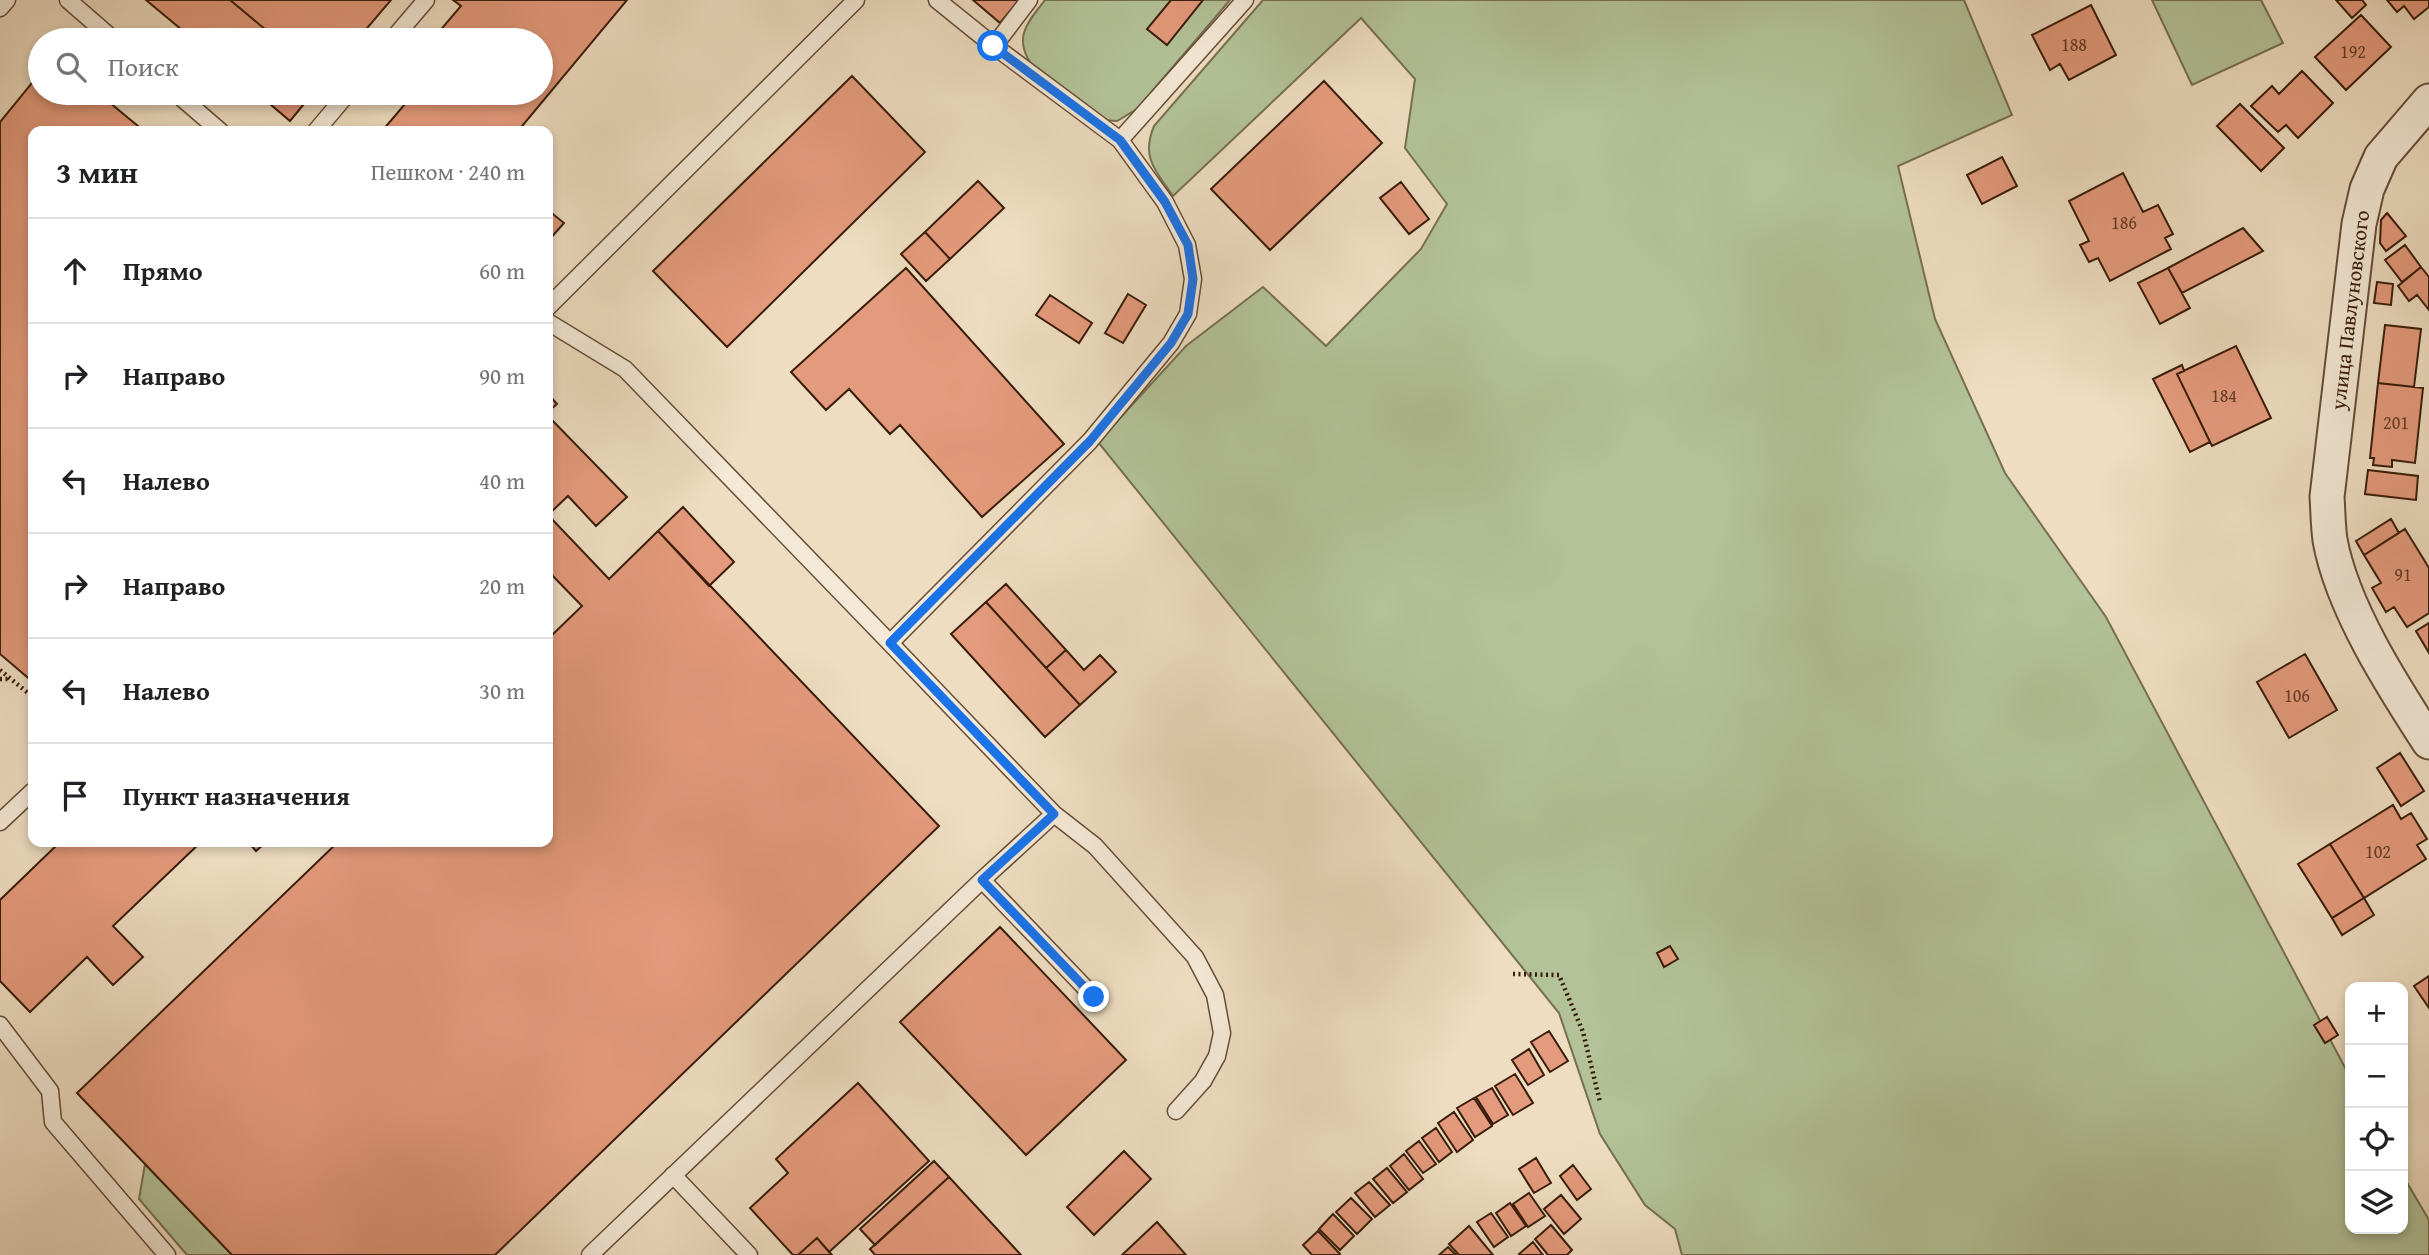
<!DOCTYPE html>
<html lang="ru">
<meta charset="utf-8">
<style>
body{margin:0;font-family:"Gentium Book Plus",serif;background:#f6f6f6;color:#202124}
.controls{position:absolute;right:21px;bottom:21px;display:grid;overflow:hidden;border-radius:14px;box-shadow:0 4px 10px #0003}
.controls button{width:63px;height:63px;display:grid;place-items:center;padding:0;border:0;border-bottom:2px solid #e0e0e0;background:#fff;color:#202124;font:35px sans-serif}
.stop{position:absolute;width:21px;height:21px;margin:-16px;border:5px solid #1a73e8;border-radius:50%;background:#fff}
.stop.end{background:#1a73e8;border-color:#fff;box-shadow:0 2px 7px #0008}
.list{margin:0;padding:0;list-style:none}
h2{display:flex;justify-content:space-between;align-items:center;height:91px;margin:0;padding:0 28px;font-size:30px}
h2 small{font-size:23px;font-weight:400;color:#757577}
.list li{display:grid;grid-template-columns:46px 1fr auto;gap:21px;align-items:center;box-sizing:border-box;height:105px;padding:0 28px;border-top:2px solid #e0e0e0}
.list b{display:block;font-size:26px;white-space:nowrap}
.list em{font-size:23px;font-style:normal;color:#757577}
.icon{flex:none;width:38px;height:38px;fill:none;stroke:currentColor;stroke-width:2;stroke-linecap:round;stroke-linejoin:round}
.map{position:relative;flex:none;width:2429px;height:1255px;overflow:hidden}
.search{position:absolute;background:#fff;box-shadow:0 4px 10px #0003;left:28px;top:28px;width:525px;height:77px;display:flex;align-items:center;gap:18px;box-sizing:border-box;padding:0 24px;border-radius:38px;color:#757577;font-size:26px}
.panel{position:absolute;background:#fff;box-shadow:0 4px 10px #0003;left:28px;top:126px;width:525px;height:721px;border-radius:14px}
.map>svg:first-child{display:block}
.green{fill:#b3c298;stroke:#767051;stroke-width:2}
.building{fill:#e49a7c;stroke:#391d0a;stroke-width:2}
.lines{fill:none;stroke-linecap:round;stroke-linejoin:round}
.lane-casing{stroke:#664d38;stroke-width:19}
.street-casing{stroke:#664d38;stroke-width:37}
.path{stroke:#391d0a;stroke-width:4.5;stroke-dasharray:2 3.5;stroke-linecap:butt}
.lane{stroke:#f4e9d7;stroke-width:16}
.street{stroke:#f4e9d7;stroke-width:33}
.route{stroke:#1a73e8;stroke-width:9}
.labels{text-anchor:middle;stroke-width:5;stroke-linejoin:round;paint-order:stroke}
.number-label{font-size:18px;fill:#643c26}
.street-label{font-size:21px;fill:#391d0a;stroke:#f4e9d7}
</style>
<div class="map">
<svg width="2429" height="1255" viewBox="0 0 2429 1255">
<rect width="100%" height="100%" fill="#eeddc1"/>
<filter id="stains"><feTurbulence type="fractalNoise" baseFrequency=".00286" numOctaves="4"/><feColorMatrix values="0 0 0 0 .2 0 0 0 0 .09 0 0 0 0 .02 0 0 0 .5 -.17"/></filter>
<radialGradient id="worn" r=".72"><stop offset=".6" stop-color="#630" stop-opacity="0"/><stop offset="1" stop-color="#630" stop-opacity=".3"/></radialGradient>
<!-- green -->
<path class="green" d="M1045 0H1230L1137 109 1117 121 1104 120 1031 64C1013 37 1028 22 1045 0Z
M1263 0H1964L2012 115 1898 166 1935 319 2005 473 2106 617 2350 1077V1229H2403V1176L2429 1220V1255H1682L1675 1229 1645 1205 1600 1134 1559 1013 1098 442 1186 346 1263 287 1326 346 1421 249 1447 204 1405 148 1415 79 1361 18 1173 196C1155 170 1141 157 1154 126Z
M2152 0H2261L2283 43 2192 85Z
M145 1164 232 1255H187L139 1199Z"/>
<!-- building -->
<path class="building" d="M146 0H230L278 40H194Z
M230 0H391L357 40H278Z
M453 0H627L518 131H382L411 97 405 93H541V40H432L461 6Z
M973 0H1019L1000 23Z
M1171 0H1203L1167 45 1147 29Z
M2336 0H2362L2366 5 2352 18Z
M2387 0H2429V7L2414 19 2404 6 2397 12Z
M2091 5 2116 55 2069 80 2060 64 2050 70 2032 35Z
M2361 15 2391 47 2346 90 2315 57Z
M2302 71 2333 103 2298 138 2286 125 2278 132 2251 106 2272 86 2279 94Z
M40 73V93H98L144 131H33V682L0 654V122Z
M852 76 925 152 727 347 653 271Z
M1324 81 1382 143 1270 250 1211 189Z
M257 93H313L290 121Z
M2240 104 2284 148 2261 171 2217 126Z
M2002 157 2017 186 1982 204 1967 175Z
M2123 173 2143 212 2158 205 2173 234 2165 238 2171 249 2110 281 2098 258 2089 262 2080 245 2089 241 2069 201Z
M978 181 1004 208 950 259 925 232Z
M1401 182 1429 219 1409 234 1380 198Z
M548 210 564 223 548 241Z
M2387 213 2406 236 2386 251 2380 243 2381 220Z
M2243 228 2263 251 2182 293 2168 268Z
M925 232 950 259 926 281 901 254Z
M2405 245 2421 267 2402 282 2385 260Z
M2421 267 2429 277V310L2417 295 2409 301 2398 286Z
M906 268 1064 444 982 517 900 425 890 434 849 389 826 410 791 372Z
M2168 268 2190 308 2160 324 2138 283Z
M2377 282 2393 284 2391 305 2374 303Z
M1128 294 1146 305 1123 343 1105 333Z
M1050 295 1092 323 1079 343 1036 315Z
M2385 325 2421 329 2414 387 2378 383Z
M2236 346 2271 418 2212 446 2177 374Z
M2182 365 2184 371 2177 374 2210 442 2190 452 2153 379Z
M2378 383 2423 388 2415 463 2392 460V467L2373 465 2374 458H2370Z
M548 394 557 404 548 412Z
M548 416 627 497 596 526 568 496 548 515 609 579 658 531 939 826 495 1255H232L77 1093 338 842H548V639L582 606 548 571Z
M2368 470 2418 476 2416 500 2365 494Z
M683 507 734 562 709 586 658 531Z
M2391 519 2399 533 2364 555 2356 541Z
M2405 529 2429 568V613L2407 627 2394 607 2386 612 2372 588 2381 583 2364 555Z
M1006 584 1066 650 1046 668 986 602Z
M986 602 1080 705 1045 737 951 634Z
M2429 623V653L2416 631Z
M1066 650 1084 670 1100 655 1116 672 1080 705 1046 668Z
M2305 654 2337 710 2289 738 2257 682Z
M2400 753 2424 791 2401 806 2377 768Z
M2393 805 2401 819 2411 813 2427 839 2417 845 2426 859 2364 898 2330 844Z
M60 842H201L113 926 143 957 113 985 87 957 30 1012 0 981V900Z
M248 842H266L256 851Z
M2330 844 2364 898 2332 918 2298 864Z
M2364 898 2374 915 2342 935 2332 918Z
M1000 927 1126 1060 1026 1155 900 1022Z
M1670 946 1678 959 1664 967 1657 953Z
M2429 976V1008L2414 986Z
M2327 1017 2338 1035 2325 1043 2314 1025Z
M1549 1031 1568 1061 1550 1072 1531 1042Z
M1529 1049 1544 1075 1528 1085 1512 1060Z
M1515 1074 1533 1103 1513 1115 1495 1086Z
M858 1083 929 1161 829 1252 817 1238 798 1255H793L750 1208 788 1173 776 1159Z
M1492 1088 1508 1115 1493 1124 1476 1097Z
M1474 1098 1492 1126 1475 1137 1457 1108Z
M1454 1112 1473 1140 1457 1152 1438 1123Z
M1436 1128 1452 1152 1439 1162 1422 1138Z
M1419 1141 1436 1164 1423 1173 1406 1151Z
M1124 1151 1151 1179 1094 1235 1067 1207Z
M1404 1154 1423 1179 1409 1190 1390 1166Z
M1536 1158 1551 1183 1534 1193 1519 1169Z
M934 1161 949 1177 875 1245 860 1229Z
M1573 1165 1591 1189 1577 1200 1560 1176Z
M1387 1168 1407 1192 1393 1203 1373 1179Z
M949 1177 1021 1255H875L870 1249Z
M1369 1182 1390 1205 1375 1217 1355 1193Z
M1529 1193 1545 1216 1528 1227 1513 1204Z
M1561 1195 1581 1219 1564 1234 1544 1209Z
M1351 1198 1372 1219 1357 1234 1336 1212Z
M1510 1203 1526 1226 1511 1236 1496 1213Z
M1491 1213 1508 1237 1494 1247 1477 1222Z
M1333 1214 1354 1236 1340 1250 1319 1229Z
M1157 1222 1186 1255H1122Z
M1551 1225 1572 1250 1567 1255H1548L1535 1239Z
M1469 1226 1493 1255H1459L1449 1244Z
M1318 1231 1340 1254V1255H1312L1303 1245Z
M817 1238 832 1255H798Z
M1533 1242 1543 1255H1520L1519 1254Z
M1448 1247 1456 1255H1439Z"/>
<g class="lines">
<defs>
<path id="lane" d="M68 0 114 40
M937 0 994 46
M1029 0 994 46 1120 140
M0 8 7 0
M392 40 426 0
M176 93 220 131
M316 131 348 93
M548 307 856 0
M548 322 625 369 890 643
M1054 814 890 643 1090 441 1171 343 1188 314 1193 279 1187 245 1165 202 1120 140 1245 0
M0 822 33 791
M982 880 1094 997
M0 1025 50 1091 53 1122 167 1255
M673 1175 749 1255
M590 1255 982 880 1054 814 1095 846 1195 957 1215 995 1222 1033 1217 1056 1203 1081 1176 1111"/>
<path id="street" d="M2429 101 2381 157 2367 189 2359 224 2327 497C2328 511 2328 526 2330 540 2342 607 2392 685 2429 742"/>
</defs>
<!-- lane casing -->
<use href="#lane" class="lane-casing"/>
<!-- street casing -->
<use href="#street" class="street-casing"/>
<!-- path -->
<path class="path" d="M0 670 33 697
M0 679H10
M1513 974 1559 975 1583 1032 1600 1102"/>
<!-- lane -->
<use href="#lane" class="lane"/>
<!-- street -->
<use href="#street" class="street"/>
</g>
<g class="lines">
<!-- route -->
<path class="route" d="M993 46 1120 140 1165 202 1188 245 1193 279 1188 314 1171 343 1090 441 890 643 1054 814 982 880 1094 997"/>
</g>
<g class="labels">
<!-- number labels -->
<g class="number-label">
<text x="2074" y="51">188</text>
<text x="2353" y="58">192</text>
<text x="2124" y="229">186</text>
<text x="2224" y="402">184</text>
<text x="2396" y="429">201</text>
<text x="2403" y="581">91</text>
<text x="2297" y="702">106</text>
<text x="2378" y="858">102</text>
</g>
<!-- street labels -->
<g class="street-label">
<text transform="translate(2350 310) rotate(-83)" y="7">улица Павлуновского</text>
</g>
</g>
<rect width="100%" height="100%" filter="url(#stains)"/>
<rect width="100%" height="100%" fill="url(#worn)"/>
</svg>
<div class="controls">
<button>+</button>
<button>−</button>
<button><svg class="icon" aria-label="locate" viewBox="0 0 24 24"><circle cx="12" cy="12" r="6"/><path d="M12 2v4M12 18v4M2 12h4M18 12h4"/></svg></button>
<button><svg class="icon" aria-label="layers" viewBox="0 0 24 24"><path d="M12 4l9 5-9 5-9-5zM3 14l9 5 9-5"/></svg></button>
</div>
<div class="stop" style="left:993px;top:46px"></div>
<div class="stop end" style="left:1094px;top:997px"></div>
<div class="search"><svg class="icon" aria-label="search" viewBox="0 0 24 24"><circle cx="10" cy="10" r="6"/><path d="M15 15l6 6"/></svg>Поиск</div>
<section class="panel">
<h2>3 мин<small>Пешком · 240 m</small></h2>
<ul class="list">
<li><svg class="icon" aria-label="ahead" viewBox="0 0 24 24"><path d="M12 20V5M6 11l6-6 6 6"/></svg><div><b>Прямо</b></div><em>60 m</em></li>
<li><svg class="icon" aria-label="right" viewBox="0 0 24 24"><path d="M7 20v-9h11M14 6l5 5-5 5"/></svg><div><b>Направо</b></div><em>90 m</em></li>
<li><svg class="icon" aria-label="left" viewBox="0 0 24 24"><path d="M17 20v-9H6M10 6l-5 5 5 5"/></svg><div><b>Налево</b></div><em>40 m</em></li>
<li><svg class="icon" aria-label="right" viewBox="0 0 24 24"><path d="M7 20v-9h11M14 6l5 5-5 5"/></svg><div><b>Направо</b></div><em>20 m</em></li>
<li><svg class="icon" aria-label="left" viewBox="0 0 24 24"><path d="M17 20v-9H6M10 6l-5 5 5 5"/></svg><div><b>Налево</b></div><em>30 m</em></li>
<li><svg class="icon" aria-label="arrive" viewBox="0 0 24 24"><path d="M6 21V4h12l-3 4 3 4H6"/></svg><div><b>Пункт назначения</b></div></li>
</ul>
</section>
</div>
